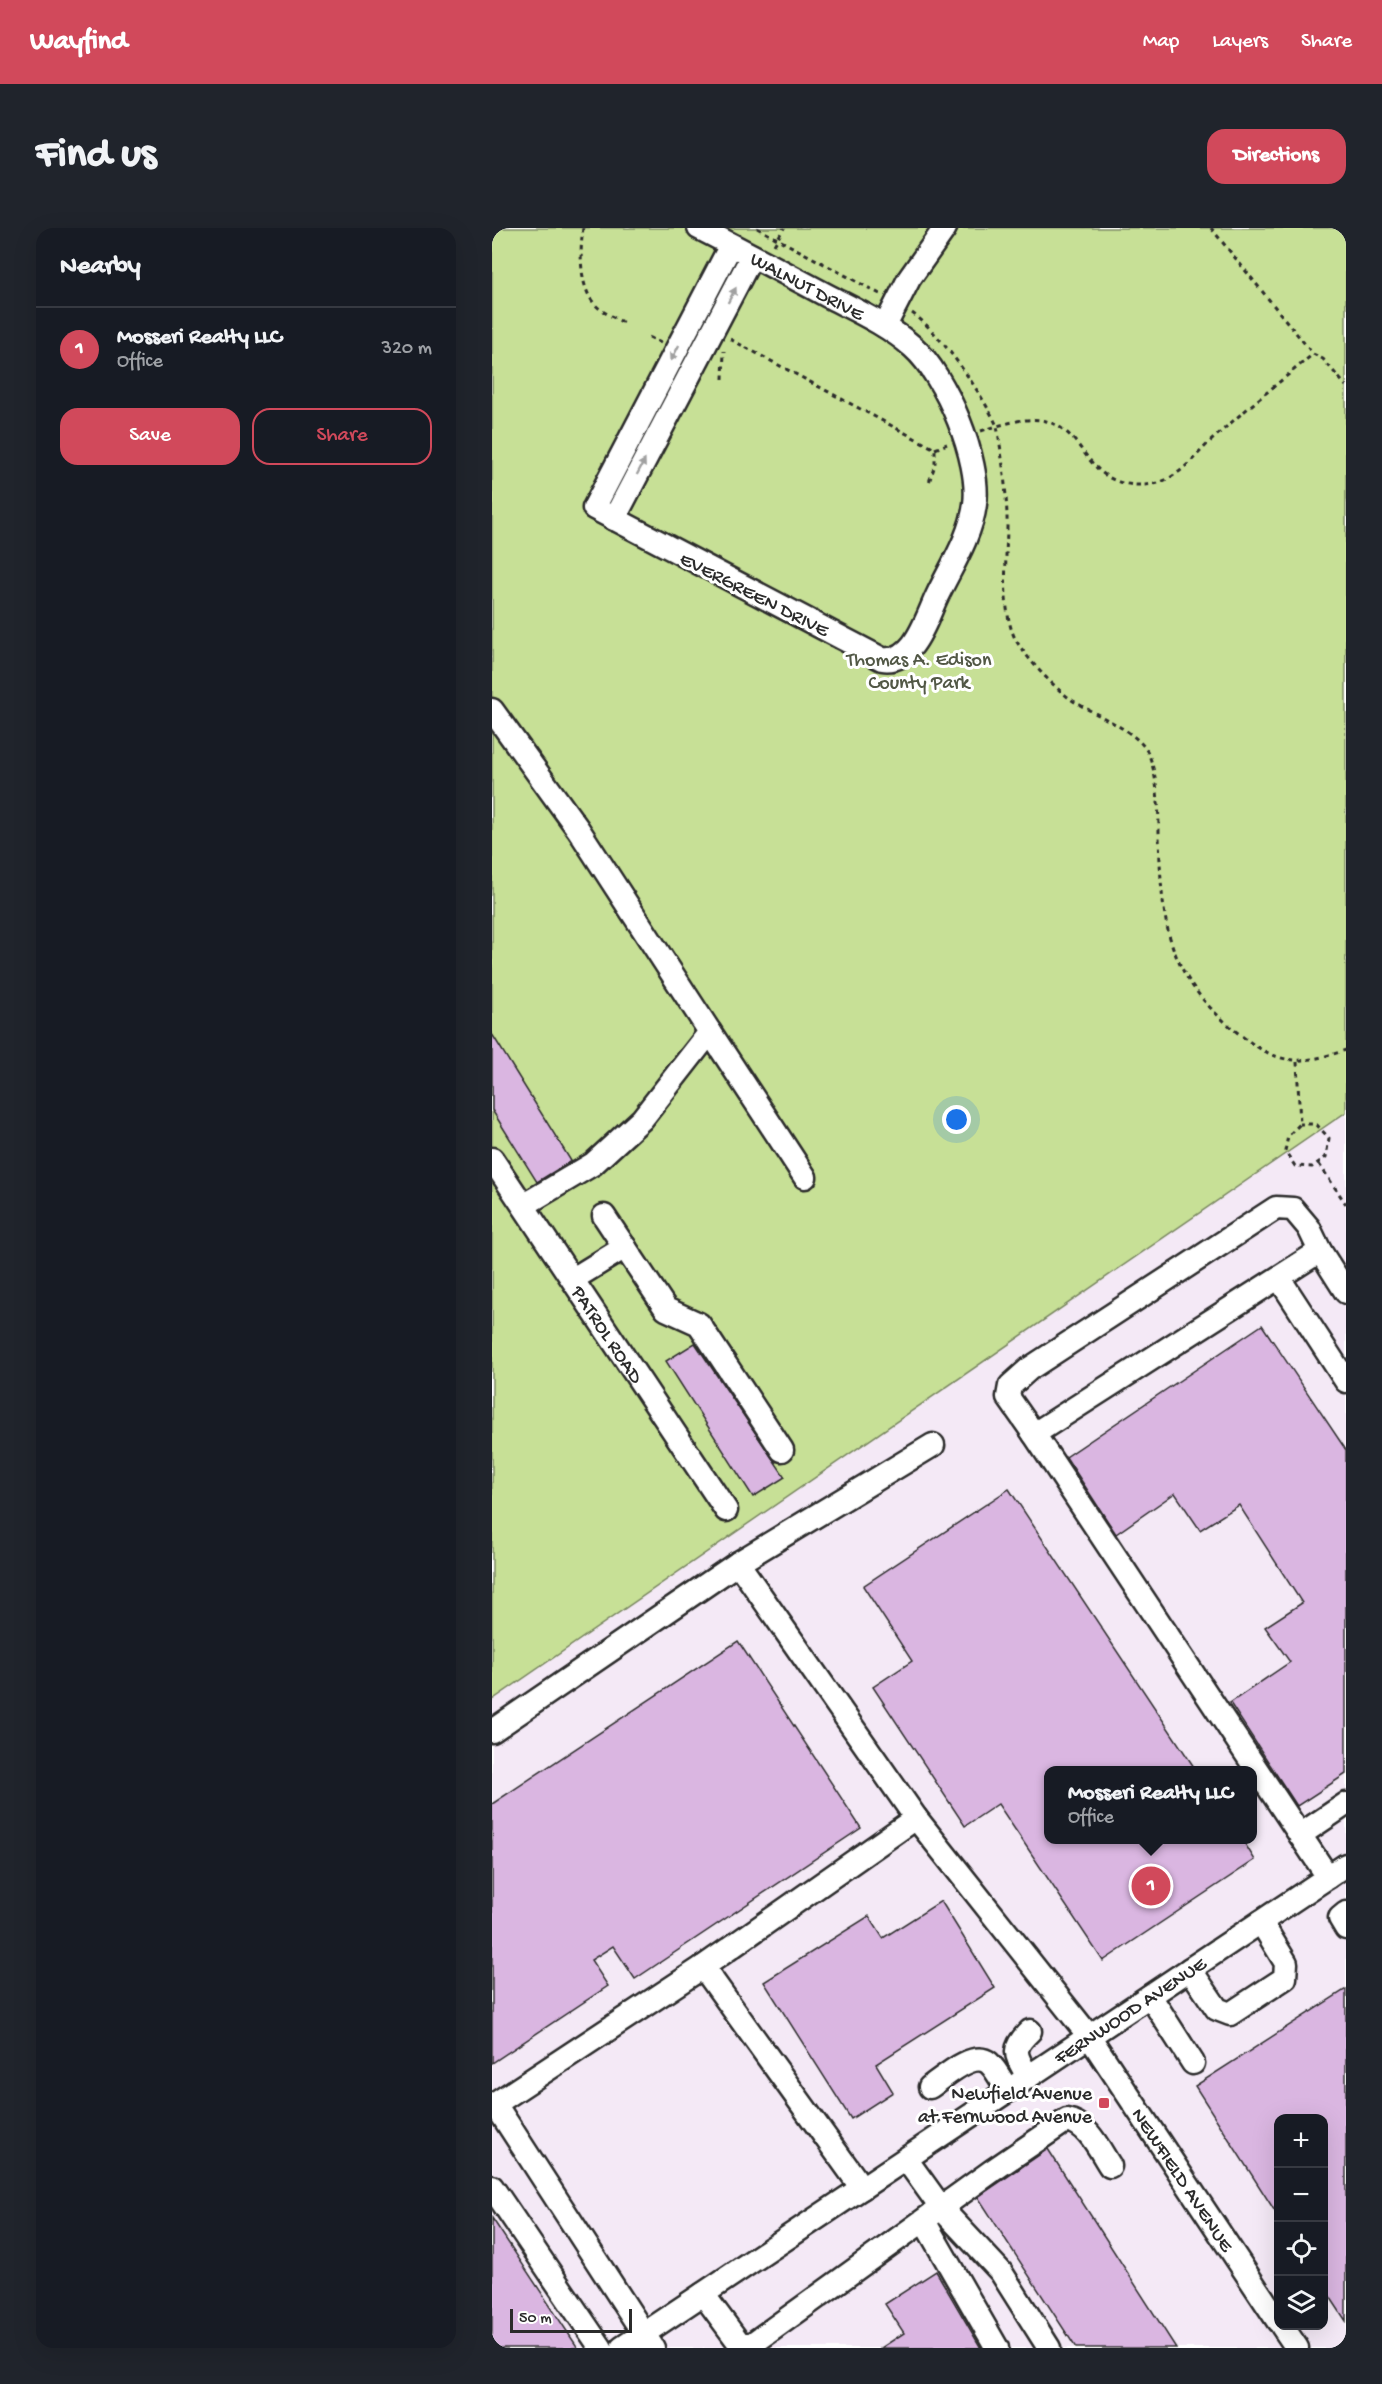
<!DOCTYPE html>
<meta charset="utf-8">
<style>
body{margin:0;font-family:"Gochi Hand",sans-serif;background:#20242c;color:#f1f3f6}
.controls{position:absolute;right:18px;bottom:18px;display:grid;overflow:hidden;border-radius:12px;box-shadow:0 6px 24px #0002}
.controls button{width:54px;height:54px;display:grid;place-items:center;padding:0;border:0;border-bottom:2px solid #363941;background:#171b24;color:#f1f3f6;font:30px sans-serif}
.scale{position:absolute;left:18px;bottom:15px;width:122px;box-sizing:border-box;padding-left:6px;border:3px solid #2b2b2b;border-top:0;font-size:16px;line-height:21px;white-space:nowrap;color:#2b2b2b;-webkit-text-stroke:4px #fff;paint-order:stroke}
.you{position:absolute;left:465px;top:892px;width:21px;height:21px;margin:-15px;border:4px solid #fff;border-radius:50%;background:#1a73e8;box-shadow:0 0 0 9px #1a73e833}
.badge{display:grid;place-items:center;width:39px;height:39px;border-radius:50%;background:#d1495b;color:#fff;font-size:20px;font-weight:700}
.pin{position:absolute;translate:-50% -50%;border:3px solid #fff;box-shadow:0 2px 6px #0006}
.popup{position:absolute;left:552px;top:1538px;width:213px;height:78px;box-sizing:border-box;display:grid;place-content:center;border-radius:12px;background:#171b24;filter:drop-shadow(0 2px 4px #0005);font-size:20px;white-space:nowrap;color:#9ea1a6}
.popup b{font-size:22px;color:#f1f3f6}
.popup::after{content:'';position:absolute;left:50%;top:100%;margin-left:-12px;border:12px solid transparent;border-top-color:#171b24}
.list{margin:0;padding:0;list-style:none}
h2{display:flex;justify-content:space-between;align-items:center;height:78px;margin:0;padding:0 24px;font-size:26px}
h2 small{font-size:20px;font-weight:400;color:#9ea1a6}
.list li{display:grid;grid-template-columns:39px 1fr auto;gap:18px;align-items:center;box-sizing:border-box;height:84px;padding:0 24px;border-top:2px solid #363941}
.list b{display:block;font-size:22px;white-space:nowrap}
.list p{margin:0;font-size:20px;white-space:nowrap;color:#9ea1a6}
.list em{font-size:20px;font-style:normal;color:#9ea1a6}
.actions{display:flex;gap:12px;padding:18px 24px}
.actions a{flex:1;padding:14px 0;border:2px solid #d1495b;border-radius:18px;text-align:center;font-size:21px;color:#d1495b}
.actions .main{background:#d1495b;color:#fff}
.icon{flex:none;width:33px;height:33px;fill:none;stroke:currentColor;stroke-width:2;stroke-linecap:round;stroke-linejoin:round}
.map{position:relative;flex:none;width:854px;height:2120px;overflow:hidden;border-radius:18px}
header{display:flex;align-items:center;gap:36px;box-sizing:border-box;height:84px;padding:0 30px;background:#d1495b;color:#fff}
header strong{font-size:28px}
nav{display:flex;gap:33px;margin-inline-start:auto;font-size:21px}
.intro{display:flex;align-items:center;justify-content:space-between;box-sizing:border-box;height:144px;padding:0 36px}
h1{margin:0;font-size:42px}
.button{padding:15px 27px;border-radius:18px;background:#d1495b;color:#fff;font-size:21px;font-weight:700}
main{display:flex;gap:36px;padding:0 36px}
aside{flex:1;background:#171b24;border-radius:18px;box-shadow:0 6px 24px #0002}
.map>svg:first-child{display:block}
.built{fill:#f4e9f6;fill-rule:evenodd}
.green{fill:#c7e096;stroke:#798660;stroke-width:1.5}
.building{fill:#dab6e1;stroke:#2b2b2b;stroke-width:1.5}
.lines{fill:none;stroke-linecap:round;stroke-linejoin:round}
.minor-casing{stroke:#2b2b2b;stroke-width:27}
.path{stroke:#2b2b2b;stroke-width:3;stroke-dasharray:4.5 4.5;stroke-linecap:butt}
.minor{stroke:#fff;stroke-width:22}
.oneway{fill:#a0a0a0}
.poi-dot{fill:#d1495b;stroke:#fff;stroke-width:2}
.labels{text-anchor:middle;stroke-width:6;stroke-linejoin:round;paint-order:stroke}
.street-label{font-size:20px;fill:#2b2b2b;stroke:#fff}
.park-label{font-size:20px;fill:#525846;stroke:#fff}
.poi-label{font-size:20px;fill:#2b2b2b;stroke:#fff;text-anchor:end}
</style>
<header>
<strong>Wayfind</strong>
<nav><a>Map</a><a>Layers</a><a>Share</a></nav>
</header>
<div class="intro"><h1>Find us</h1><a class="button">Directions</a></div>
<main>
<aside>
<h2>Nearby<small></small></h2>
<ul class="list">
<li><span class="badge">1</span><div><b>Mosseri Realty LLC</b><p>Office</p></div><em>320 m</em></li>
</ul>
<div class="actions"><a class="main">Save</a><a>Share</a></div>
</aside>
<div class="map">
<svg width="854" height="2120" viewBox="0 0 854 2120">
<rect width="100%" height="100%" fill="#fff"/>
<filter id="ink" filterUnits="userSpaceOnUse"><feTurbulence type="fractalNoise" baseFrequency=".0167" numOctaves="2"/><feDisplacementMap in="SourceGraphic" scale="12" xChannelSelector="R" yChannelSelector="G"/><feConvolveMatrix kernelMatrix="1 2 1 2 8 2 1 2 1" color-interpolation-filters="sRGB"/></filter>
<g filter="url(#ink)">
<!-- built -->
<path class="built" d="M854 884V2120H0V1472ZM557 1542H761V1612H557ZM786 1890H832V2098H786Z"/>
<!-- green -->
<path class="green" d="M0 0H854V884L0 1472Z"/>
<!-- building -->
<path class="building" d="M0 806 79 933 45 954 0 882Z
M770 1097 854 1222V1546L805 1578 738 1475 798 1434 773 1399 810 1375 747 1277 708 1302 683 1265 624 1306 574 1229Z
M203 1115 293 1249 261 1269 174 1133Z
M517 1261 704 1542H557V1611H750L763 1632 611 1733 506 1576 473 1598 381 1459 420 1433 371 1358Z
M246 1413 369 1600 143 1751 121 1718 99 1732 116 1758 0 1835V1576Z
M449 1673 503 1760 384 1836 401 1864 359 1891 272 1754 377 1688 391 1710Z
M854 1761V2093L831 2058V1890H786V1988L703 1858Z
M556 1921 684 2120H584L486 1969Z
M0 1990 86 2120H0Z
M444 2043 489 2120H389L412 2105 393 2076Z"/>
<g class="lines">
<defs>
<g id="minor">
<path id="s1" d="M207 0C250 22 293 45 336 68 365 83 396 97 421 119 454 148 489 233 483 276 479 308 459 339 445 368 434 391 422 436 390 431L102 280 239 17"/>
<path d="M393 98 417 51 453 0"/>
<path d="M122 291 260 28"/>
<path d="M0 482 86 601 218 804 150 891 101 936 32 977"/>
<path d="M218 804 313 949"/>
<path id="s2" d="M0 931 234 1282"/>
<path d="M112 988 174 1081 207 1096 290 1222"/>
<path d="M787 1050 854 1153"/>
<path d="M81 1051 133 1019"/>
<path d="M542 1206 516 1169 518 1158 537 1141 784 980 801 981 817 1000 828 1023"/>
<path d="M0 1503 246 1335"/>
<path d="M424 1590 246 1335 441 1217"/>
<path d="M808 1607 854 1576"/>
<path d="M836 1649 542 1206 828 1023 854 1064"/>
<path d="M854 1685 848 1690 854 1700"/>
<path d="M698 1741 725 1781 738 1786 793 1750 794 1735 769 1694"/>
<path d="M658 1768 701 1835"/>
<path d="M536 1849C524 1827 518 1822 538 1803"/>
<path d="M438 1859C451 1850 481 1822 497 1835 504 1841 511 1855 516 1863"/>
<path d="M414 1931 450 1981 509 2044 557 2120"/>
<path d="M0 1959 109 2120"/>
<path id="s3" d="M370 1960 211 1739 424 1590 597 1808 786 2093"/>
<path d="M432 1993 505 2120"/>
<path d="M211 2066 248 2116H260L500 1943 575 1892C596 1895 608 1923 618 1938"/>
<path d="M790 2098 805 2120"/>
<path id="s4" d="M130 2120 854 1637"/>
<path d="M161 2120 3 1876 211 1739"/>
</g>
</defs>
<!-- minor casing -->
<use href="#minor" class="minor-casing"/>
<!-- path -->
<path class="path" d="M91 0C88 22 87 56 101 74 108 84 122 89 132 95
M265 0 388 66
M719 0 821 126 831 131 854 158
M282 17 292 0
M420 85C448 104 491 167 505 198 520 194 538 189 554 193 595 205 592 254 644 257 653 257 663 257 671 253 693 244 706 224 723 209 755 180 789 153 821 126
M157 109 169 115
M238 111 443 221V237L437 254
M231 151 232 123
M489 203 505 198C510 227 514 258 515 288 516 323 506 388 527 417 540 436 559 456 577 470 599 486 647 502 657 527 666 551 667 582 667 608 670 696 673 746 746 805 786 837 806 838 854 822
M443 221 455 216
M805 834 808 896 796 908 793 923 803 938 820 939 834 929 837 910 824 896H808
M827 936 854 976"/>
<!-- minor -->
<use href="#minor" class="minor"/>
</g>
<!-- one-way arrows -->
<defs><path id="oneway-solid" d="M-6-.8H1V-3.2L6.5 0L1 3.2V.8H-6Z" transform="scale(1.5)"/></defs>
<g class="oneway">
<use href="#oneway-solid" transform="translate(240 67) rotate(-62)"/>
<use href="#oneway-solid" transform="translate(183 125) rotate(117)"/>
<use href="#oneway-solid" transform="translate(149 239) rotate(-62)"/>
</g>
</g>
<!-- markers -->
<rect class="poi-dot" x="606" y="1869" width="12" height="12" rx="3"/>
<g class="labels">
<!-- street labels -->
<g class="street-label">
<text dy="7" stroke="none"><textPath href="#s1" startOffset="123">WALNUT DRIVE</textPath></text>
<text transform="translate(263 365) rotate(27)" y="7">EVERGREEN DRIVE</text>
<text dy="7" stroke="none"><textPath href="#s2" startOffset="210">PATROL ROAD</textPath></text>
<text dy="7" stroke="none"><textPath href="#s4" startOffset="610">FERNWOOD AVENUE</textPath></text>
<text dy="7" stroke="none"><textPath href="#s3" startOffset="982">NEWFIELD AVENUE</textPath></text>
</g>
<!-- park labels -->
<g class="park-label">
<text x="427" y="437">Thomas A. Edison<tspan x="427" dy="23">County Park</tspan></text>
</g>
<!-- poi labels -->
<g class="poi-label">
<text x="600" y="1871">Newfield Avenue<tspan x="600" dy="23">at Fernwood Avenue</tspan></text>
</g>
</g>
</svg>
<div class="controls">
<button>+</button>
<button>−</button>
<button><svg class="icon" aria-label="locate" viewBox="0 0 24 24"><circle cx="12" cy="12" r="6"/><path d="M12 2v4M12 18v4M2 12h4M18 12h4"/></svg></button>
<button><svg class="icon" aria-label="layers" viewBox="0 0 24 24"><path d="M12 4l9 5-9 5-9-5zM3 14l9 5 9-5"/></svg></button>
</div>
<div class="scale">50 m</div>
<div class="you"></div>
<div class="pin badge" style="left:659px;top:1658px">1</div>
<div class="popup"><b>Mosseri Realty LLC</b>Office</div>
</div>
</main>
